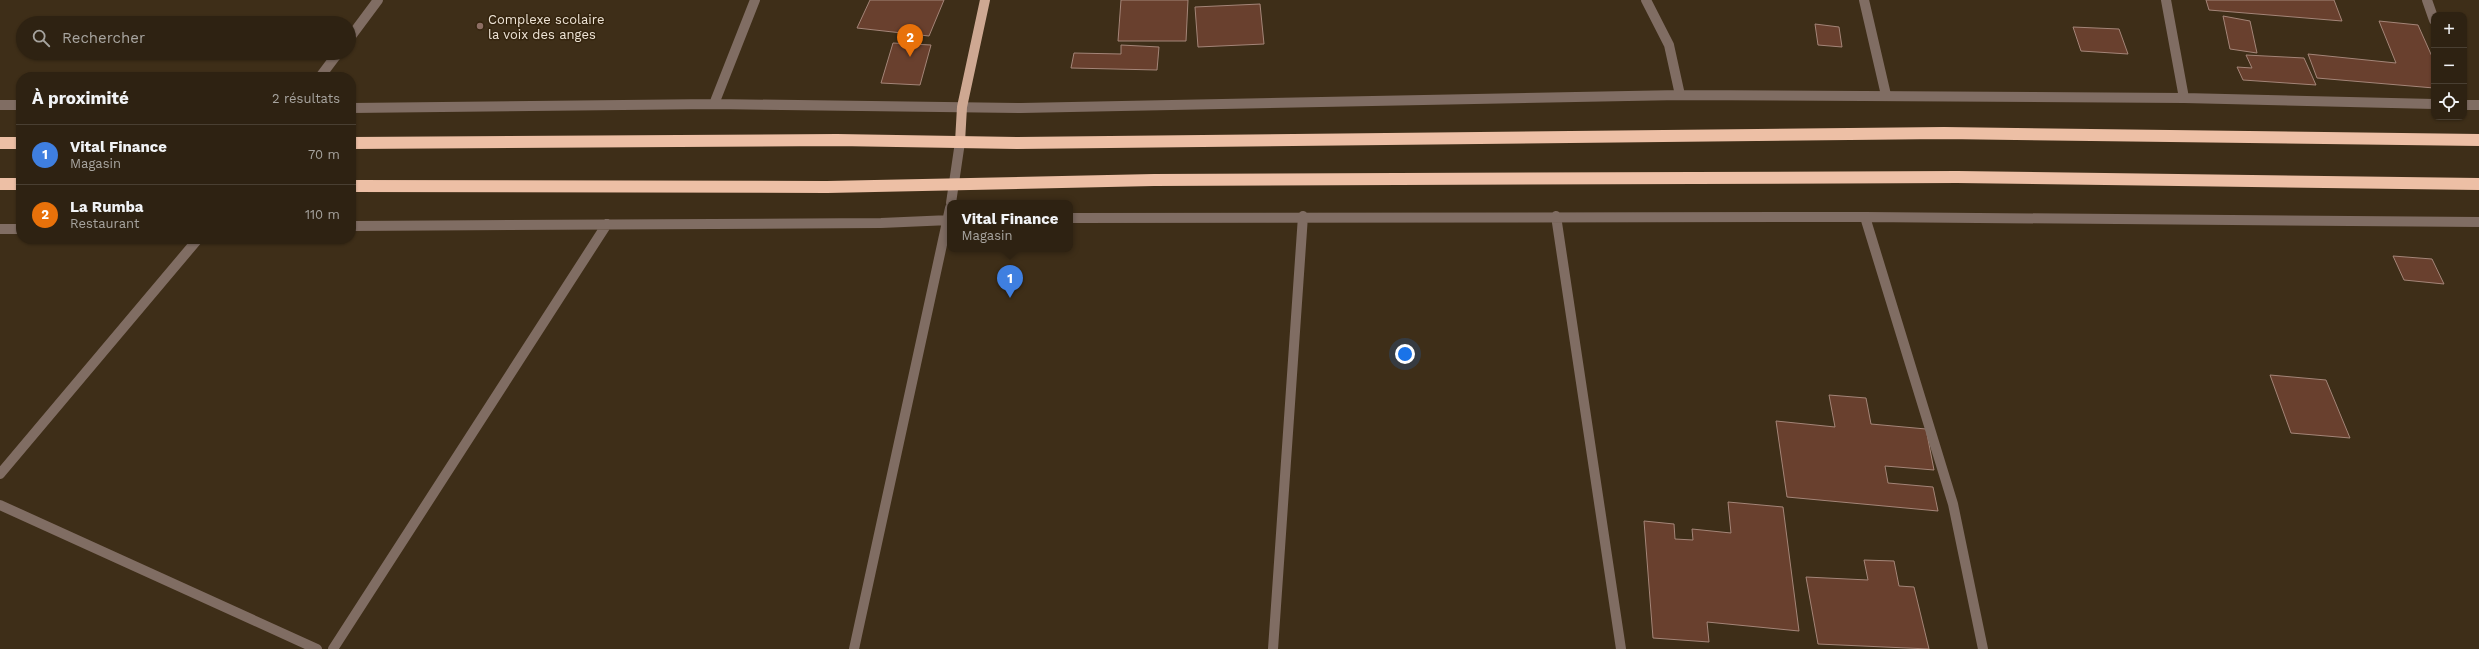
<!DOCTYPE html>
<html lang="fr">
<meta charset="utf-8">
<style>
body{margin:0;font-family:"Work Sans",sans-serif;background:#3a2f20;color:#f1f3f6}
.controls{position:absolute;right:12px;top:12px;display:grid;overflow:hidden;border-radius:8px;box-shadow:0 1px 3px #0004}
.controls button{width:36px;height:36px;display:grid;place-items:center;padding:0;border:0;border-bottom:1px solid #493f32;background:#2e2212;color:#f1f3f6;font:20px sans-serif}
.you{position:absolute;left:1405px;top:354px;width:14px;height:14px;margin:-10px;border:3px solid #fff;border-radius:50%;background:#1a73e8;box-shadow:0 0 0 6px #1a73e833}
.badge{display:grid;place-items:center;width:26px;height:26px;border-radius:50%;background:#8c9099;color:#fff;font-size:13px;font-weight:700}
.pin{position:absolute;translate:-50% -33px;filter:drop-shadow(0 1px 2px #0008)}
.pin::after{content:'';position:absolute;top:21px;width:14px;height:12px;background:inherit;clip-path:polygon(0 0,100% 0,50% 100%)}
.popup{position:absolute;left:947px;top:200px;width:126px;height:52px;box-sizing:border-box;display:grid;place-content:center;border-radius:8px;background:#2e2212;filter:drop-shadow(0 1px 3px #0005);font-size:13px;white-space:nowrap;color:#a7a49f}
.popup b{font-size:15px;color:#f1f3f6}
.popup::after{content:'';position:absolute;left:50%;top:100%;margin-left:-8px;border:8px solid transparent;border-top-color:#2e2212}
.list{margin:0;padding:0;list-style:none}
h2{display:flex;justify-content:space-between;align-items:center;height:52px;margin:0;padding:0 16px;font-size:17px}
h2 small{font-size:13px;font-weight:400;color:#a7a49f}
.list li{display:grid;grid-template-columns:26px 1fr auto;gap:12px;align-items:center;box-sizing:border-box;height:60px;padding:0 16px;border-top:1px solid #493f32}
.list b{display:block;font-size:15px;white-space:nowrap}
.list p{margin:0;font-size:13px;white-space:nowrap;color:#a7a49f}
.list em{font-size:13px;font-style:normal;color:#a7a49f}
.icon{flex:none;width:22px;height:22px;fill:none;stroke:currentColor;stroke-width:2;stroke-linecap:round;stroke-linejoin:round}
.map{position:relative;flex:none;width:2479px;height:649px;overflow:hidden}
.search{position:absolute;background:#2e2212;box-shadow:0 1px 3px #0004;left:16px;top:16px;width:340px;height:44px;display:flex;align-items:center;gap:10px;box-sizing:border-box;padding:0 14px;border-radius:22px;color:#a7a49f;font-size:15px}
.panel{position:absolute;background:#2e2212;box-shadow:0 1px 3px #0004;left:16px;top:72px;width:340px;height:172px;border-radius:16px}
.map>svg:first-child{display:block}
.building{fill:#69402e;stroke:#a48578}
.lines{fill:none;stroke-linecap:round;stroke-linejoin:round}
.minor{stroke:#806d63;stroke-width:10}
.major{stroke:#cea892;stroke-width:10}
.highway{stroke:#edbfa5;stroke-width:12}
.education-dot{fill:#8d6e63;stroke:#34240e;stroke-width:1.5}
.labels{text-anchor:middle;stroke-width:3;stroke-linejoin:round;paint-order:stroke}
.poi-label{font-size:13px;fill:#ede3d5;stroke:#34240e;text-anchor:start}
</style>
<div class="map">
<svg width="2479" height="649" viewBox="0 0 2479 649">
<rect width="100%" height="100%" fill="#3e2e18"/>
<!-- building -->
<path class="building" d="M870 0H944L929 36 857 28Z
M1121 0H1188L1186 41H1118Z
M2206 0H2334L2342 21 2209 10Z
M1260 4 1264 44 1198 47 1195 7Z
M2223 16 2250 21 2257 53 2230 49Z
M2379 21 2418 25 2434 61V88L2317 78 2308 54 2396 63Z
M1815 24 1839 27 1842 47 1818 45Z
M2073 27 2119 29 2128 54 2081 51Z
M893 43 931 45 920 85 881 83Z
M1121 45 1159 47 1157 70 1071 68 1074 53 1121 54Z
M2246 55 2304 58 2316 85 2243 80 2237 67 2252 68Z
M2393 256 2432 259 2444 284 2404 280Z
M2270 375 2326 380 2350 438 2291 433Z
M1829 395 1866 398 1871 424 1926 429 1934 470 1885 466 1888 483 1933 487 1938 511 1787 497 1776 421 1835 427Z
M1728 502 1783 507 1799 631 1707 622 1709 642 1653 638 1644 521 1674 524 1675 539 1693 540 1692 529 1731 533Z
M1864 560 1894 561 1899 586 1914 587 1929 649 1818 644 1806 577 1868 580Z"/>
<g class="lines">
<!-- minor -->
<path class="minor" d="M1646 0 1669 45 1680 95
M1864 0 1886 95
M2166 0 2184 98
M2427 0 2434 20
M349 39 378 0
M320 77 338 53
M714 104 755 0
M0 105H21
M2464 105H2479
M351 108 714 104 1021 108 1680 95 2184 98 2434 104
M951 203 960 142
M1556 216 1621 649
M1865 217 1953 504 1983 649
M1070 218 1865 217 2479 222
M351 226 881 223 950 220
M0 229H21
M0 474 198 239
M0 505 317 649
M333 649 607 224
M854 649 950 208
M1273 649 1303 216"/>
<!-- major -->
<path class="major" d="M960 142 962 107 985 0"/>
<!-- highway -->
<path class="highway" d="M0 143H21
M351 143 837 140 1017 143 1944 133 2479 140
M0 184H21
M351 186 827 187 1154 180 1957 177 2479 184"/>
</g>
<!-- markers -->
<circle class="education-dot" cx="480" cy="26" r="4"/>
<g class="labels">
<!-- poi labels -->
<g class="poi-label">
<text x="488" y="24">Complexe scolaire<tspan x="488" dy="15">la voix des anges</tspan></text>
</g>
</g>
</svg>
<div class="controls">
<button>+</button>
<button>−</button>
<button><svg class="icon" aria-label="locate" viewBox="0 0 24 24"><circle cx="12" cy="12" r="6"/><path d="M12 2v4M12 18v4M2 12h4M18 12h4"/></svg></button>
</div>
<div class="you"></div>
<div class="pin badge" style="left:1010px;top:298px;background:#3f7fe0">1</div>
<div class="popup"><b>Vital Finance</b>Magasin</div>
<div class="pin badge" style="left:910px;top:57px;background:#e8710a">2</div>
<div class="search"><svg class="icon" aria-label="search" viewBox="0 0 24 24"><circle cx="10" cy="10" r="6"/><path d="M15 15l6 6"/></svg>Rechercher</div>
<section class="panel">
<h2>À proximité<small>2 résultats</small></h2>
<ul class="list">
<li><span class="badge" style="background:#3f7fe0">1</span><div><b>Vital Finance</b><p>Magasin</p></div><em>70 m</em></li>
<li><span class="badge" style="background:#e8710a">2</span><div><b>La Rumba</b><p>Restaurant</p></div><em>110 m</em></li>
</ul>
</section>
</div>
